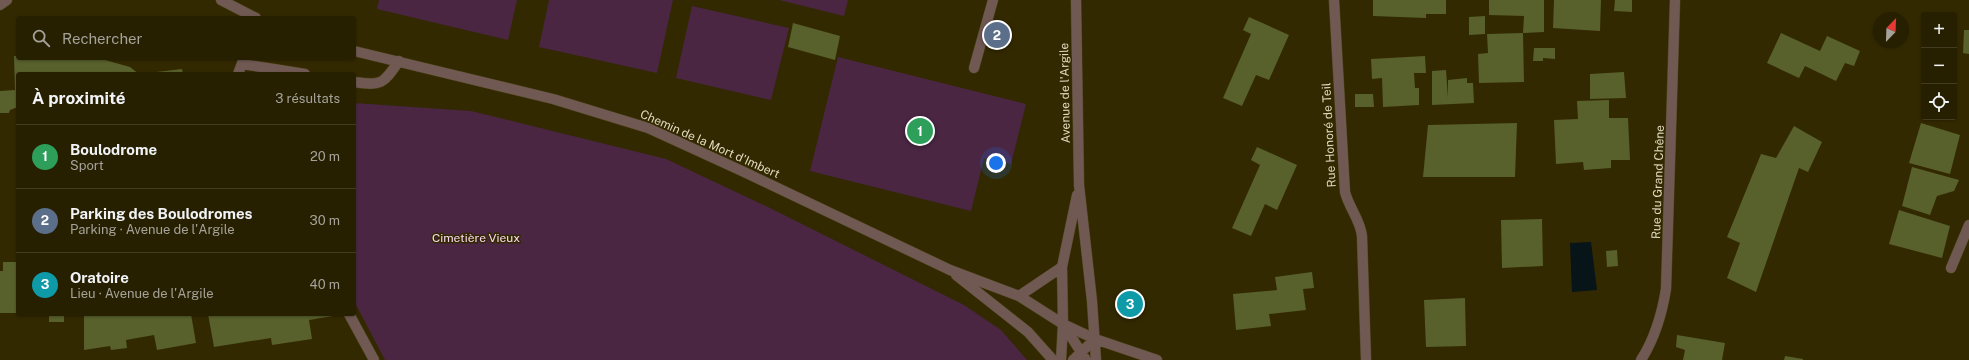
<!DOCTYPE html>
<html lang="fr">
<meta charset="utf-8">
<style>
body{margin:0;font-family:"Public Sans",sans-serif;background:#2e270a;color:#f1f3f6}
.controls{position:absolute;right:12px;top:12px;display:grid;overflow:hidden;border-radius:4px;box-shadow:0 1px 3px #0004}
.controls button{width:36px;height:36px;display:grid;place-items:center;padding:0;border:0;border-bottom:1px solid #423d22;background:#261f00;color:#f1f3f6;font:20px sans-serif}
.compass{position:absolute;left:1873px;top:12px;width:36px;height:36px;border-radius:50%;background:#261f00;box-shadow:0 1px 3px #0004;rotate:23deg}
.you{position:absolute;left:996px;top:163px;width:14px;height:14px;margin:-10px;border:3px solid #fff;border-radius:50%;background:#1a73e8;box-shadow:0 0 0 6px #1a73e833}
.badge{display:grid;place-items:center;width:26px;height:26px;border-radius:50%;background:#a5b1fc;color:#fff;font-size:13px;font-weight:700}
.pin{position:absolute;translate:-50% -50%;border:2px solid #fff;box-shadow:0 1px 4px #0006}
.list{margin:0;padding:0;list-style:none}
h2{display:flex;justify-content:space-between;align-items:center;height:52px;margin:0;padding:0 16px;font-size:17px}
h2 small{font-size:13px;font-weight:400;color:#a4a299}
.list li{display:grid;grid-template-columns:26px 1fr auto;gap:12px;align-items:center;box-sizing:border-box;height:64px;padding:0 16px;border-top:1px solid #423d22}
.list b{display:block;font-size:15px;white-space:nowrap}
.list p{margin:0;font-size:13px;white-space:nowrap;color:#a4a299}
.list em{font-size:13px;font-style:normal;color:#a4a299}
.icon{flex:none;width:22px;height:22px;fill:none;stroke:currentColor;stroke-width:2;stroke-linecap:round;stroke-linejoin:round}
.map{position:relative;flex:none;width:1969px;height:360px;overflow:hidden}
.search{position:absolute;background:#261f00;box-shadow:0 1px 3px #0004;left:16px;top:16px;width:340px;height:44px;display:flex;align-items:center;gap:10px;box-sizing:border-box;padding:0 14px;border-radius:4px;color:#a4a299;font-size:15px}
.panel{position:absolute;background:#261f00;box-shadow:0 1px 3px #0004;left:16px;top:72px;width:340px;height:244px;border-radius:4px}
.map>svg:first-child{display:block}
.green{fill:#4a2642}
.water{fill:#071418}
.building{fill:#58602c}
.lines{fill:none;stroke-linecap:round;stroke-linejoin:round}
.minor-casing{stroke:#4f451e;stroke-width:11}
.minor{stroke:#715953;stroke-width:10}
.labels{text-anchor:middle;stroke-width:3;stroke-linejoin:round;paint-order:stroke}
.street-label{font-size:12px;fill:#dfd9be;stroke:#332900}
.park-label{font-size:12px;fill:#fcd7f1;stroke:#332900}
</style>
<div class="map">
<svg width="1969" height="360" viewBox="0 0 1969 360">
<rect width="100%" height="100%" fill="#332900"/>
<!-- green -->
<path class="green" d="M379 0H517L508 40 377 9Z
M549 0H673L657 73 539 47Z
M779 0H848L844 16Z
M692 6 789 28 771 100 676 78Z
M838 57 1026 104 1011 164 984 158 971 211 810 171Z
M354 103 471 111 666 159 772 209 964 305 1001 330 1027 360H385L354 301Z"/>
<!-- water -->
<path class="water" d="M1591 242 1597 290 1572 292 1570 243Z"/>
<!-- building -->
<path class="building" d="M1373 0H1446V14H1426V18L1373 16Z
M1489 0H1544V32L1523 33 1524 82 1479 83 1478 54 1488 53 1487 34 1523 33 1524 16 1489 15Z
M1554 0H1601L1600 31 1553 28Z
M1615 0H1632V12L1614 11Z
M1485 16V34L1469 35V17Z
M1249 17 1289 35 1269 80 1256 75 1242 106 1223 98 1251 34 1243 30Z
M793 23 840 36 835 60 788 47Z
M1964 30H1969V54L1963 53Z
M1781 33 1820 51 1827 36 1860 51 1854 66 1845 63 1836 81 1805 66 1799 78 1767 63Z
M1534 48H1555V59L1543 58V61H1533Z
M14 56H18V58H98L130 67 139 74 182 69 183 74H18V107L10 110 9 113H0V91L15 90Z
M1425 56 1426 73H1414L1415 88H1419V105L1383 107 1382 78 1372 79 1371 59Z
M1446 70 1448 98V80L1467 78V83H1473L1474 103 1432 105V71Z
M1624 72 1626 98 1590 99V74Z
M1355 94H1373L1374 107H1355Z
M1609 100V118H1628L1630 160H1611V168L1584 170 1583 162 1556 164 1554 120 1578 119 1577 101Z
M1517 123 1515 177H1423L1428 125Z
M1921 123 1960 135 1950 174 1909 163Z
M1794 126 1822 142 1808 172 1799 168 1756 292 1727 278 1740 243 1727 237 1761 154 1776 158Z
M1257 147 1297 165 1277 210 1265 204 1251 236 1232 228 1260 165 1251 160Z
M1912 167 1959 180 1954 191 1937 196 1930 215 1902 206Z
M1899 210 1950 226 1942 258 1889 244Z
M1542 219 1543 266 1502 268 1501 220Z
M1617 250 1618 266 1607 267 1606 251Z
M3 262H18V313H0V271H3Z
M1312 272 1314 288 1303 289 1306 310 1269 314 1271 326 1236 330 1233 294 1277 290 1275 277Z
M1465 298 1466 346 1426 347 1424 300Z
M49 314H64V322H49Z
M84 314H191L196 343 157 350 154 335 126 340 127 348 111 350 110 346 84 350Z
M208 314H339V315L309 320 312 339 272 345 271 338 214 347Z
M1677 335 1725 343 1722 360H1683L1685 350 1676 347Z
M1785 356 1803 359V360H1784Z"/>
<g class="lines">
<defs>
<path id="minor" d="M221 0 256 18
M1076 0 1079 185 1092 301 1096 360
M1334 0 1345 192C1349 208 1360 219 1362 236L1366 360
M0 5 7 0
M354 51 553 99 648 128 742 171 950 270 1019 296 1063 324 1095 339 1157 360
M242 64 305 74
M974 68 993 0
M238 74 244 58
M354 82C382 86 383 84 399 61
M1951 268 1969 225
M956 275 1028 332 1053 360
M1019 296 1062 267
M349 314 374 360
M1063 324 1086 360
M1061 360 1063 324 1062 267 1077 195
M1073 360 1095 339
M1641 360C1655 338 1662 314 1666 289L1675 0"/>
</defs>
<!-- minor casing -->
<use href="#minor" class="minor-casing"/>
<!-- minor -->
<use href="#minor" class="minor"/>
</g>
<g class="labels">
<!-- street labels -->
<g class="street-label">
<text transform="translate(1065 93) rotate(-91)" y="4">Avenue de l'Argile</text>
<text transform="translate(1329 135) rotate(-93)" y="4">Rue Honoré de Teil</text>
<text transform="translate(710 144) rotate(24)" y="4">Chemin de la Mort d'Imbert</text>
<text transform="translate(1658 182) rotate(-88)" y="4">Rue du Grand Chêne</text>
</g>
<!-- park labels -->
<g class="park-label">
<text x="476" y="242">Cimetière Vieux</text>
</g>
</g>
</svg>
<div class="controls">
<button>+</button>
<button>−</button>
<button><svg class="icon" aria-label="locate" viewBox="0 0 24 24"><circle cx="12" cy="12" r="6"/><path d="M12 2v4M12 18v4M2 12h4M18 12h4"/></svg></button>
</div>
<svg class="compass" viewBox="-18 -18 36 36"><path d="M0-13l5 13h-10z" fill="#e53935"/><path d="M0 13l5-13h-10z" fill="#a4a299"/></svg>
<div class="you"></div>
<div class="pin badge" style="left:920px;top:131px;background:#2e9e5b">1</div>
<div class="pin badge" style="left:997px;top:35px;background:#5c6f8a">2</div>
<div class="pin badge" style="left:1130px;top:304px;background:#0f9aa8">3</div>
<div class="search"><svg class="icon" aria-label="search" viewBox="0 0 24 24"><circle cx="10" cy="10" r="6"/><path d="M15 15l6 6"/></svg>Rechercher</div>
<section class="panel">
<h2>À proximité<small>3 résultats</small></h2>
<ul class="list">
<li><span class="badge" style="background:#2e9e5b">1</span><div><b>Boulodrome</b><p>Sport</p></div><em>20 m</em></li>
<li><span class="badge" style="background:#5c6f8a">2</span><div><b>Parking des Boulodromes</b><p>Parking · Avenue de l'Argile</p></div><em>30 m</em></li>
<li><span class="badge" style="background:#0f9aa8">3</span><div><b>Oratoire</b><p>Lieu · Avenue de l'Argile</p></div><em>40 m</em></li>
</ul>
</section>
</div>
